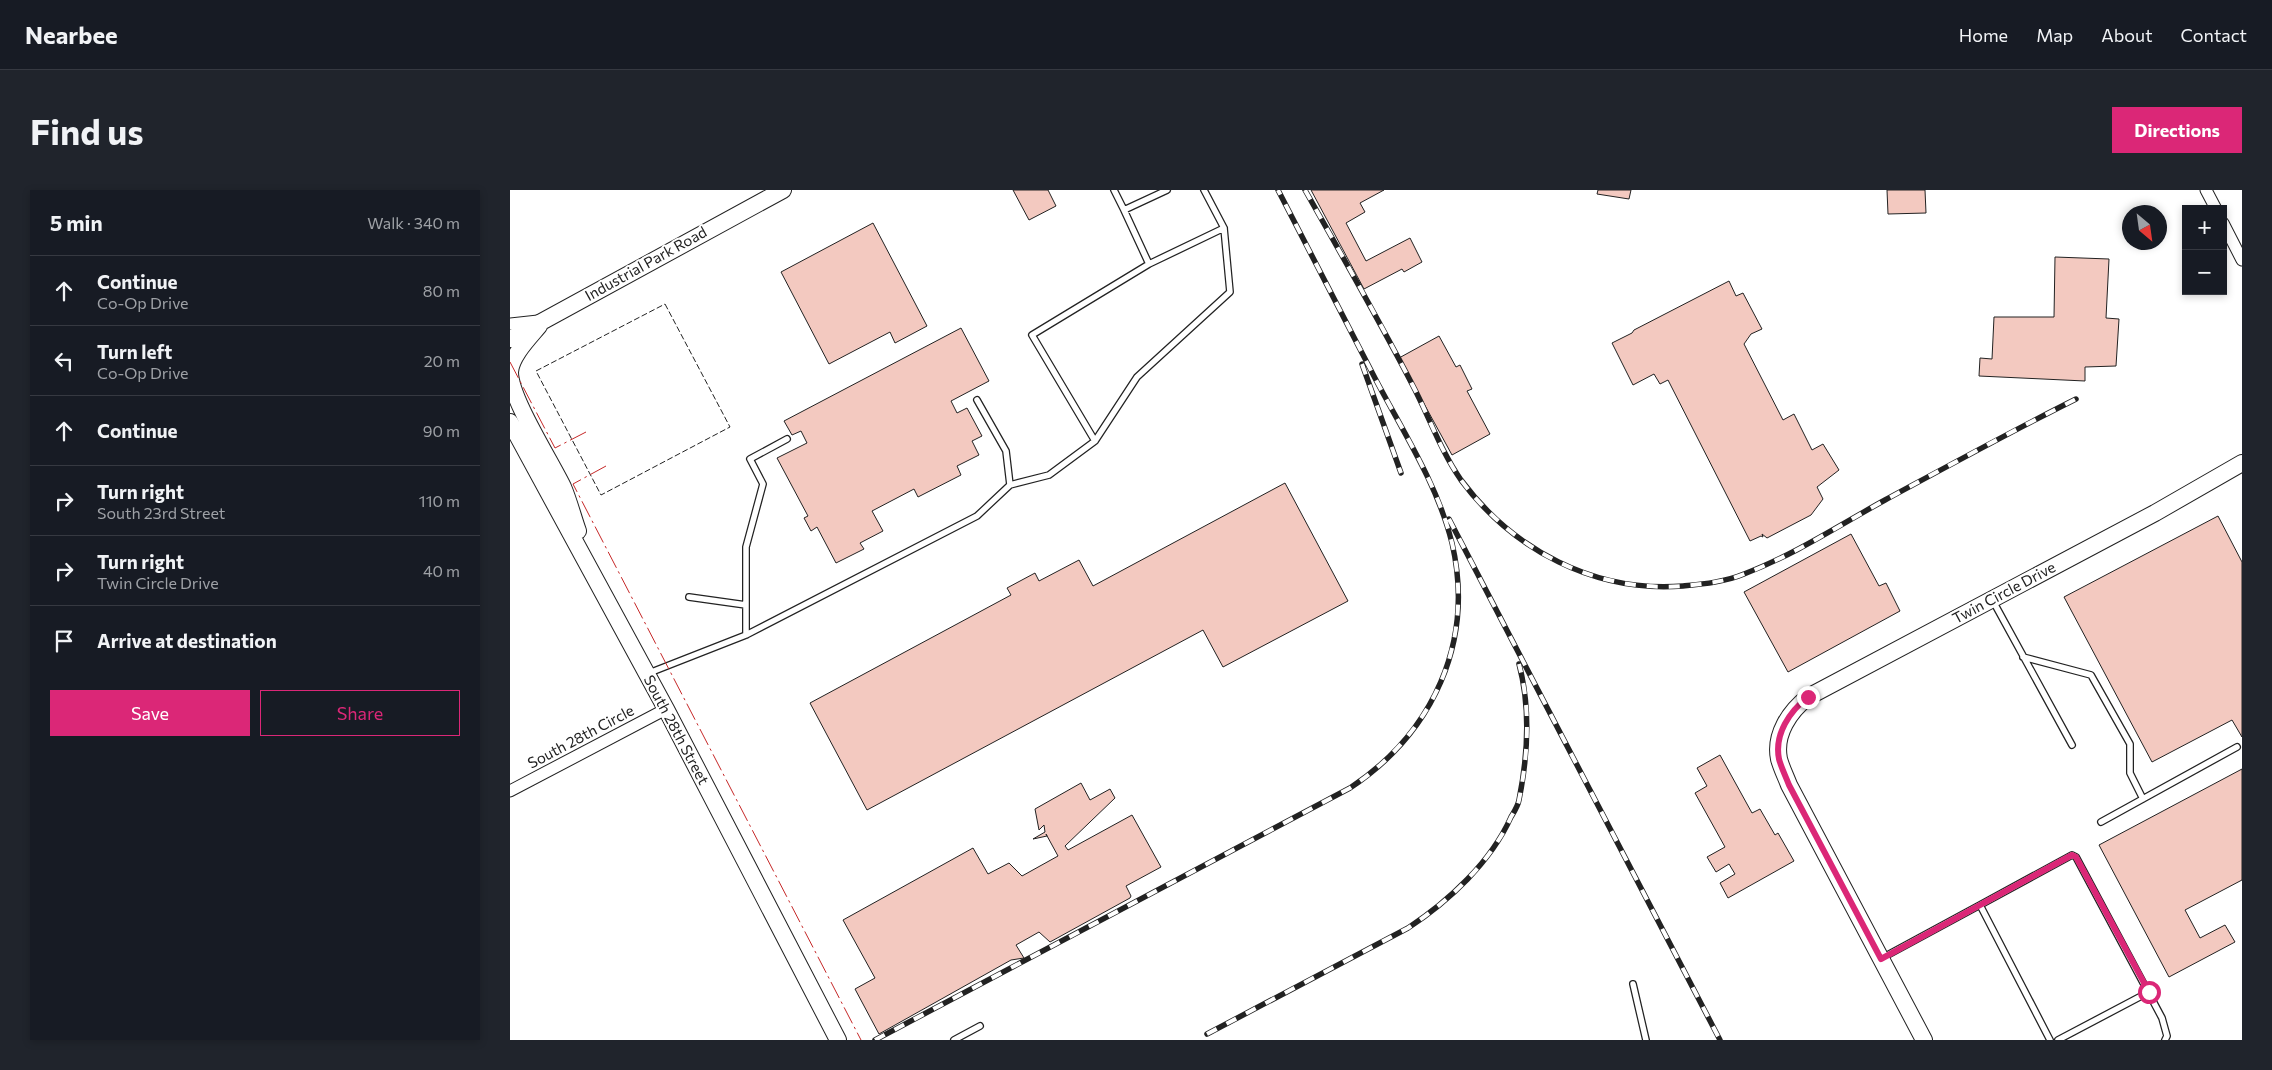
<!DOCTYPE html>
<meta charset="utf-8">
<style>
body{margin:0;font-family:Commissioner,sans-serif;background:#20242c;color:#f1f3f6}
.controls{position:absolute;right:15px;top:15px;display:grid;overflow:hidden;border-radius:0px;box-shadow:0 2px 8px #0003}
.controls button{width:45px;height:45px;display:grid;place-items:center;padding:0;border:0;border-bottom:1px solid #363941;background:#171b24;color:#f1f3f6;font:25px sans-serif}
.compass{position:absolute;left:1612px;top:15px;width:45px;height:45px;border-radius:50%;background:#171b24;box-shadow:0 2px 8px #0003;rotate:151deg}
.stop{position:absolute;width:15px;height:15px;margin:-11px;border:4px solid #db2777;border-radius:50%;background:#fff}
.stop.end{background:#db2777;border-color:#fff;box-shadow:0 1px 5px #0008}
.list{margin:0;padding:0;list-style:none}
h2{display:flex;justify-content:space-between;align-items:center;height:65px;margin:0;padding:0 20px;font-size:21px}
h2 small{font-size:16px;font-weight:400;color:#9ea1a6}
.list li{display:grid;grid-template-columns:32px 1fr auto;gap:15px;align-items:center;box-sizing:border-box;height:70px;padding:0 20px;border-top:1px solid #363941}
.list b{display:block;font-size:19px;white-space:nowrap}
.list p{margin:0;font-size:16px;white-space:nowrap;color:#9ea1a6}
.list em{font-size:16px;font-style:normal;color:#9ea1a6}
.actions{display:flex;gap:10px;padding:15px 20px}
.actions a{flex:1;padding:11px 0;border:1px solid #db2777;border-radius:0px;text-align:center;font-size:18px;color:#db2777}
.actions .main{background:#db2777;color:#fff}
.icon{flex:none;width:28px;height:28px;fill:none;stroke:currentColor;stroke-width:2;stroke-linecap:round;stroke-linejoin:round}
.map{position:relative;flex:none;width:1732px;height:850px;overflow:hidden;border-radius:0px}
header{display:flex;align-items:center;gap:30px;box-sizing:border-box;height:70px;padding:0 25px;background:#171b24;border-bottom:1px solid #363941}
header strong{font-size:24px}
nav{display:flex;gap:28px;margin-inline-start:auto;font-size:18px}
.intro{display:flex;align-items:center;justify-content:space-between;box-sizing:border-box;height:120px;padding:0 30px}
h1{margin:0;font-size:35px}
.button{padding:12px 22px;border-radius:0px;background:#db2777;color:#fff;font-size:18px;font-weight:700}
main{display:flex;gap:30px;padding:0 30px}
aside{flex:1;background:#171b24;border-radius:0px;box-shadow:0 2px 8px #0003}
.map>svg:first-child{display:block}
.building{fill:#f3c9c0;stroke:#222}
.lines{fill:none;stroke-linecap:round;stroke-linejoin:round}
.lane-casing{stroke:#222;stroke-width:8}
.street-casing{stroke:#222;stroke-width:13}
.secondary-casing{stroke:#222;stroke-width:18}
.lane{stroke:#fff;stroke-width:5.5}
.street{stroke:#fff;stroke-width:11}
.secondary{stroke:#fff;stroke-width:16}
.rail-casing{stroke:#222;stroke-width:5.5}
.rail{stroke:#fff;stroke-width:4;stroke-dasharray:11;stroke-linecap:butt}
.fence{stroke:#222;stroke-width:1;stroke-dasharray:6 2.5;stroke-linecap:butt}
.power{stroke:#c62828;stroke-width:1;stroke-dasharray:18 4 2.5 4;stroke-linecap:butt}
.route{stroke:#db2777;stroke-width:6}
.labels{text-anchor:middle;stroke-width:4;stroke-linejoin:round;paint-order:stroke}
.street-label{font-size:15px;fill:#222;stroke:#fff}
</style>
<header>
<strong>Nearbee</strong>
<nav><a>Home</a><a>Map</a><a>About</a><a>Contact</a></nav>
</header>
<div class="intro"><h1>Find us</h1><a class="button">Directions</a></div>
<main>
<aside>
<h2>5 min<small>Walk · 340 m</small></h2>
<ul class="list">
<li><svg class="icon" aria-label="ahead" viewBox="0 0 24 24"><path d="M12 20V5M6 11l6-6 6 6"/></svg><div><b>Continue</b><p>Co-Op Drive</p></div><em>80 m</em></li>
<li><svg class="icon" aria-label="left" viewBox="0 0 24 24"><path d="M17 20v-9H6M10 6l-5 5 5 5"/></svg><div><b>Turn left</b><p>Co-Op Drive</p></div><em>20 m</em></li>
<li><svg class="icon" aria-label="ahead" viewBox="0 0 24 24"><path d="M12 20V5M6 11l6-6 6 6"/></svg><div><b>Continue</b></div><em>90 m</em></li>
<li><svg class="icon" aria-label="right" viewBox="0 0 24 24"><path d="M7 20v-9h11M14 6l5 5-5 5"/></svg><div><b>Turn right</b><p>South 23rd Street</p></div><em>110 m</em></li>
<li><svg class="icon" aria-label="right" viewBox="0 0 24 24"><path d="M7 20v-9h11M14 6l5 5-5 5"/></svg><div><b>Turn right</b><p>Twin Circle Drive</p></div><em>40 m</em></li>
<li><svg class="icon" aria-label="arrive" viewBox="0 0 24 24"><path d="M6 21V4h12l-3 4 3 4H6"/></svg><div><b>Arrive at destination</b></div></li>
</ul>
<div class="actions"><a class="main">Save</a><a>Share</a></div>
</aside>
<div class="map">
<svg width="1732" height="850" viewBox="0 0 1732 850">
<rect width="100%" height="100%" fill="#fff"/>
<!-- building -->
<path class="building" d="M503 0H538L546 16 519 30Z
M801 0H874L850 13 855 22 836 33 856 71 900 48 912 72 894 82 892 79 854 99Z
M1088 0H1121L1119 9 1087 4Z
M1377 0H1415L1416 23 1378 24Z
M363 33 417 136 385 153 380 142 319 174 271 82Z
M1545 67 1599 69 1596 128 1609 129 1606 176 1575 177V191L1469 186 1470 168 1482 169 1484 127H1544Z
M1219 91 1226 106 1233 103 1252 139 1241 144 1234 154 1273 230 1284 224 1302 260 1313 254 1329 280 1307 297 1313 309 1301 325 1257 348 1252 344 1253 347 1251 346 1240 351 1158 190 1150 194 1144 184 1123 195 1102 153 1122 143 1124 140Z
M451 138 479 191 441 211 447 223 457 218 472 246 462 251 469 265 447 276 451 285 408 307 404 299 362 321 373 341 350 353 354 359 326 373 307 337 301 341 294 328 298 326 267 268 297 253 291 241 282 245 274 231Z
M929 146 946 177 950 175 962 199 957 201 980 244 942 265 889 168Z
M775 293 838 411 713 477 693 440 357 620 300 513 501 405 497 398 525 383 529 391 569 370 583 396Z
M1708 326 1732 372V547L1722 530 1642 572 1554 407Z
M1341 344 1369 396 1376 393 1390 421 1278 482 1234 402Z
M1210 565 1242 623 1250 619 1265 645 1268 643 1284 671 1218 708 1210 693 1225 684 1219 674 1206 682 1197 667 1215 657 1185 603 1197 596 1187 578Z
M1732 579V690L1675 720 1690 748 1715 735 1725 752 1659 787 1589 655Z
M571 593 580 610 600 599 605 608 555 656 558 660 622 625 651 677 616 696 621 706 620 708 540 752 529 742 506 755 514 768 501 770 369 844 345 799 365 788 333 730 463 658 478 684 499 673 512 686 548 666 536 644 537 646 523 649 535 642 534 635 529 640 525 619Z"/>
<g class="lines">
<defs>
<path id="lane" d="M604 0 614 20 657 0
M614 20 639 74
M585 251 522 145 639 74 714 38
M500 295 539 285 585 251 627 187 720 102 714 38 694 0
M179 407 236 415
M1483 411 1562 555
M236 445V357L253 294 240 269 277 249
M1513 467 1581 485 1620 554V583L1633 609
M139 483 236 445 467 326 500 295 496 261 467 210
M1591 632 1727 557
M1470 715 1562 665 1566 667 1652 828 1657 846 1655 850
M1372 768 1470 715 1540 850
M1123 794 1136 850
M444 850 470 836
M1548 850 1639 802"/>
<path id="street" d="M1696 0 1706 19
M1713 33 1732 70
M0 134 28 131
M0 601 156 519"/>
<path id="secondary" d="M29 136C19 148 1 166 0 182 0 208 40 270 53 297 59 311 63 327 68 341
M0 149 273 0
M0 232 156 519 328 850
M1414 850 1279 595C1276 587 1271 577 1269 569 1264 544 1280 521 1298 507L1645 323 1732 273"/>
</defs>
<!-- lane casing -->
<use href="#lane" class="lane-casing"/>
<!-- street casing -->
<use href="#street" class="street-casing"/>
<!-- secondary casing -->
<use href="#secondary" class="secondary-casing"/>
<!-- lane -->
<use href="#lane" class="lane"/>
<!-- street -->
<use href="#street" class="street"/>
<!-- secondary -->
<use href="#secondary" class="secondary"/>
<defs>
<path id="rail" d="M795 0C831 64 868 128 902 194 919 226 930 260 951 290 1003 360 1085 403 1173 396 1193 394 1215 392 1234 384 1284 365 1328 336 1375 310 1438 276 1502 241 1566 209
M852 174 891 283
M939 329 1210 850
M697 844 898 738C939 711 981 672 1001 627 1004 622 1008 616 1009 610 1018 565 1021 519 1009 474
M365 850 840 598C923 543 965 452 942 353 928 296 894 243 867 192 834 128 801 64 768 0"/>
</defs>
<!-- rail casing -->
<use href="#rail" class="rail-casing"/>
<!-- rail -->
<use href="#rail" class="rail"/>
<!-- fence -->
<path class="fence" d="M155 114 220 237 91 305 26 181Z"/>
<!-- power -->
<path class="power" d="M0 172 45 258 76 242
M96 276 63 294 351 850"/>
</g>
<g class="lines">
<!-- route -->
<path class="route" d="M1298 507C1280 521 1264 544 1269 569 1271 577 1276 587 1279 595L1371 769 1562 665 1566 667 1639 802"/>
</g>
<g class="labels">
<!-- street labels -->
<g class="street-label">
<text transform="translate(136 74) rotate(-29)" y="5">Industrial Park Road</text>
<text transform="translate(1494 403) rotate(-28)" y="5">Twin Circle Drive</text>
<text transform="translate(166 540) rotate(62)" y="5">South 28th Street</text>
<text transform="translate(71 547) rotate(-28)" y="5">South 28th Circle</text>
</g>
</g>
</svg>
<div class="controls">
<button>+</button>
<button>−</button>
</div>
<svg class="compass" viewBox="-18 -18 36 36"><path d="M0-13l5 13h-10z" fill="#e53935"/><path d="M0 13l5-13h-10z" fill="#9ea1a6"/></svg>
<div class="stop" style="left:1639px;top:802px"></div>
<div class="stop end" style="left:1298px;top:507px"></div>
</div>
</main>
